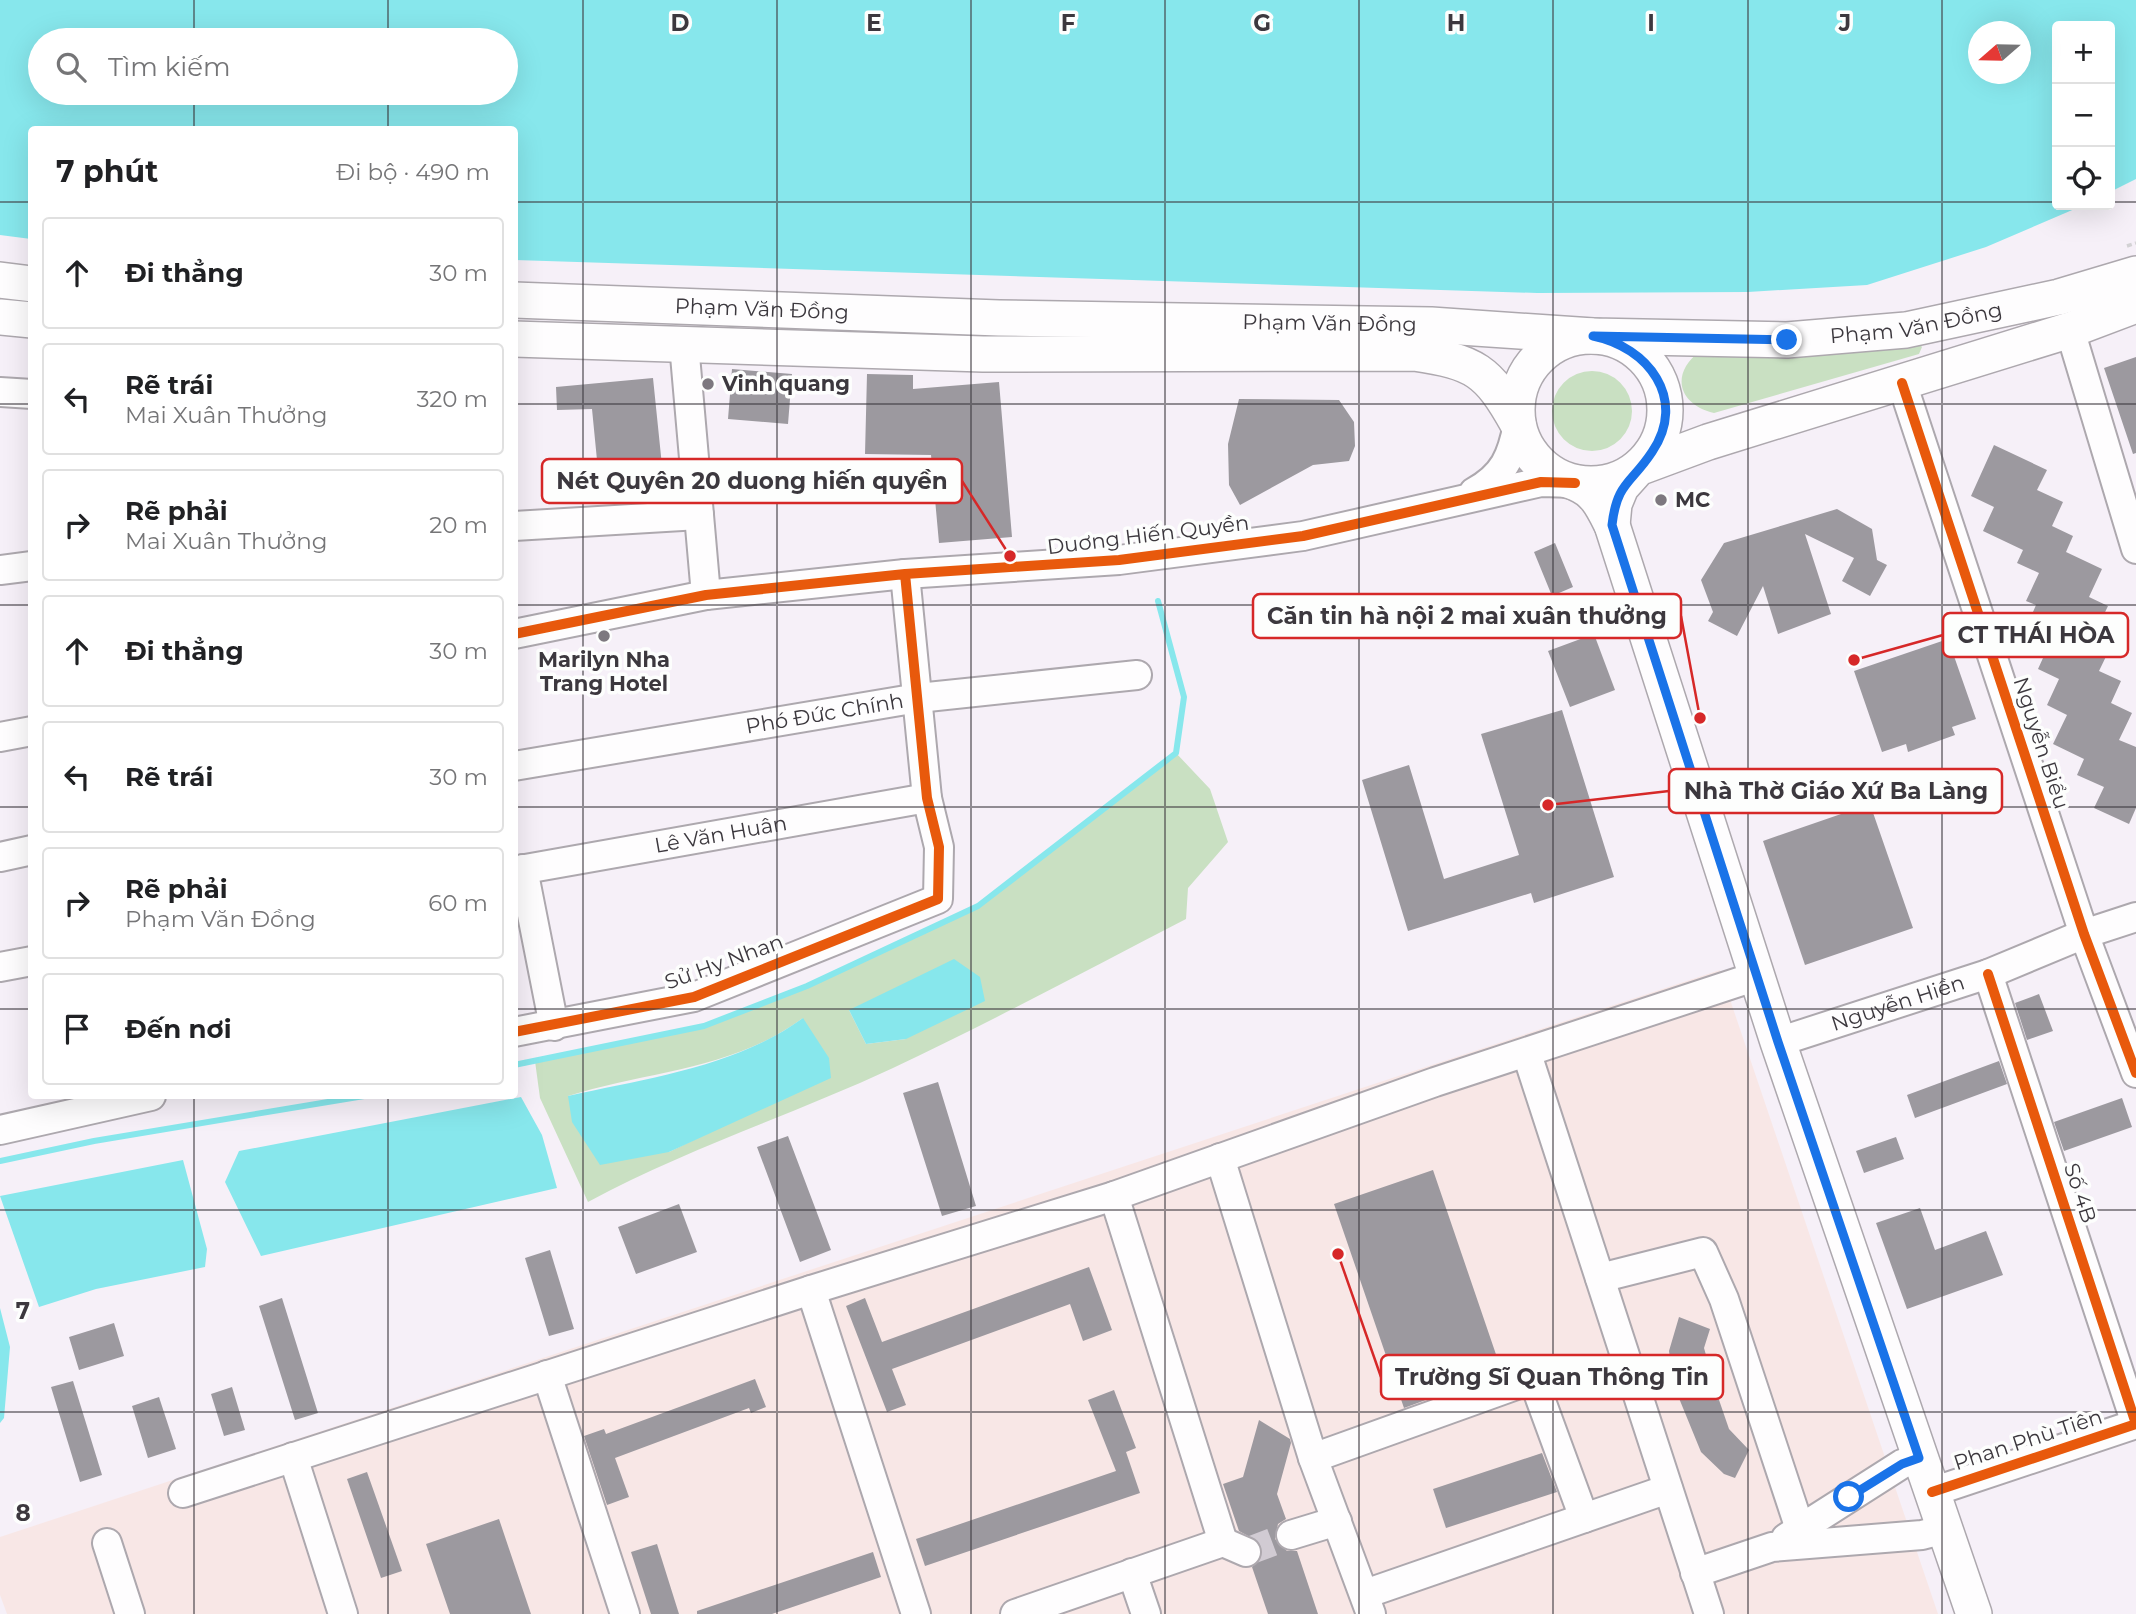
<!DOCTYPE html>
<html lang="vi">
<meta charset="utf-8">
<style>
body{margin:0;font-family:Montserrat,sans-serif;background:#f6f6f6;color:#202124}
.controls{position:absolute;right:21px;top:21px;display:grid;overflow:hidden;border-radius:7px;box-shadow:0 7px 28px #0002}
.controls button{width:63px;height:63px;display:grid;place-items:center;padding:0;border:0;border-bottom:2px solid #e0e0e0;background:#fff;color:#202124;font:35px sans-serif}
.compass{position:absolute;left:1968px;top:21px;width:63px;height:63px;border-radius:50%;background:#fff;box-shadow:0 7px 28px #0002;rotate:250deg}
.stop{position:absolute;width:21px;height:21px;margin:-16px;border:5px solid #1a73e8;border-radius:50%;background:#fff}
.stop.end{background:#1a73e8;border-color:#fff;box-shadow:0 2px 7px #0008}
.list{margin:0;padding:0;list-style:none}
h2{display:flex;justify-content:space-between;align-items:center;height:91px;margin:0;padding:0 28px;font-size:30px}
h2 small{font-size:23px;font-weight:400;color:#757577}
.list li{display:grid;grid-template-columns:46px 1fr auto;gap:21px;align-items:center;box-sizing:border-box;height:112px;margin:0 14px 14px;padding:0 14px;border:2px solid #e0e0e0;border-radius:7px}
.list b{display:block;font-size:26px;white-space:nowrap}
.list p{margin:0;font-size:23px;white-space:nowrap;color:#757577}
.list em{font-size:23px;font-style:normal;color:#757577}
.icon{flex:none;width:38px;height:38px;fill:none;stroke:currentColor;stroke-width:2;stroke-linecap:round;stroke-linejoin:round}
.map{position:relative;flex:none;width:2136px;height:1614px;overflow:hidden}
.search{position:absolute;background:#fff;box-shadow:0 7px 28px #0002;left:28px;top:28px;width:490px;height:77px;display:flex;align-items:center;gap:18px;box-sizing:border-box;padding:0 24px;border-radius:38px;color:#757577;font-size:26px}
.panel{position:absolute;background:#fff;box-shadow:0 7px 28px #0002;left:28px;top:126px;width:490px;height:973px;border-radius:7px}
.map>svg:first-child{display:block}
.education{fill:#f8e7e6}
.green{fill:#c9e0c2;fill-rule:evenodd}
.water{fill:#87e7ec;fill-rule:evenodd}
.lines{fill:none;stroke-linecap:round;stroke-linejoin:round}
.stream{stroke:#87e7ec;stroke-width:6}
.building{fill:#9c999f}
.minor-tunnel{stroke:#d1cbd3;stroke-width:28;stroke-dasharray:28 14;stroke-linecap:butt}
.minor-casing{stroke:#ada8ae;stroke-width:32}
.major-casing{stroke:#ada8ae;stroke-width:38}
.path{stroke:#d3d2d4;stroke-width:3.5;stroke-dasharray:5 3.5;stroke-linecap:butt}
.minor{stroke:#fefdfe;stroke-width:28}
.major{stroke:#fefdfe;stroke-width:35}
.cycleway-casing{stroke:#fdfefd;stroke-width:15}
.cycleway{stroke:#e8590c;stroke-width:10}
.route{stroke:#1a73e8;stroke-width:9}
.grid{fill:none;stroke:#3c383e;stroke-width:2;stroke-opacity:0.55}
.poi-dot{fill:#7d787f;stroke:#fdfefd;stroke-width:2.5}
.labels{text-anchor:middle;stroke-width:7;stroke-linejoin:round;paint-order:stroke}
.street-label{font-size:21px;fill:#3c383e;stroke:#fdfefd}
.poi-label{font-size:21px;font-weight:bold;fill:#3c383e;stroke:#fdfefd;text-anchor:start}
.grid-label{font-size:23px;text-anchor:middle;font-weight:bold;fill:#3c383e;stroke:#fdfefd;stroke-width:7;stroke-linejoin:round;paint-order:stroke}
.leader{fill:none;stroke:#d62828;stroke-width:2.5}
.callout-dot{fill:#d62828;stroke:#fdfefd;stroke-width:2.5}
.callout{fill:#fdfefd;stroke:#d62828;stroke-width:2.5}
.callout-label{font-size:23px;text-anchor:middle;font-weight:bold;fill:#3c383e}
</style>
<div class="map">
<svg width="2136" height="1614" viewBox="0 0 2136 1614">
<rect width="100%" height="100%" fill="#f6f0f8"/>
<!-- education -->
<path class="education" d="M1720 970 1938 1614H7L0 1595V1537Z"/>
<!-- green -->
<path class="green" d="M1918 342 1922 347 1919 354 1714 413C1678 404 1670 374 1700 351Z
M1552 411a40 40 0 1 1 80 0a40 40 0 1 1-80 0Z
M1176 753 1210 789 1228 842 1188 888 1186 919C1089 969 993 1021 893 1068 792 1115 686 1149 588 1202L540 1098 535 1061 704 1026 807 986 978 906ZM849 1010 906 1039 866 1044ZM803 1018 745 1115 669 1152 568 1096C647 1071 733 1070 803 1018Z"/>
<!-- water -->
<path class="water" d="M0 0H2136V179L2110 192V26H2057V205H2084L1986 247 1867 285 1748 292 1537 293 515 260 514 130H32L31 239 0 235ZM1979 32H2021V74H1979ZM506 40V93H40V40Z
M954 959 980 977 985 1001 906 1039 866 1044 849 1010Z
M803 1018 829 1058 831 1078 669 1152 600 1165 572 1122 568 1096C647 1078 736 1067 803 1018Z
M521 1097 542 1135 557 1188 261 1256 225 1182 239 1151Z
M183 1160 207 1249 205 1267 96 1289 39 1307 0 1196Z
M0 1308 10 1347 4 1418 0 1423Z"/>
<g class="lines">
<!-- stream -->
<path class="stream" d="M514 1065 704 1026 807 986 978 906 1176 753 1184 697 1158 601
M0 1161 94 1141 364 1096"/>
</g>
<!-- building -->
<path class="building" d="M2136 357V453L2133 454 2104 368Z
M732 369 792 374 788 424 728 419Z
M867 374 913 375V389L999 382 1012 537 939 543 931 455 865 454Z
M653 378 665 495 601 501 592 409 557 410 556 387Z
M1239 399 1339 400 1354 422 1355 446 1349 461 1313 465 1240 505 1229 485 1228 444Z
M1994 445 2047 470 2037 490 2063 502 2052 526 2073 536 2066 552 2102 569 2089 597 2108 606 2095 633 2113 642 2099 671 2121 681 2111 703 2132 713 2119 740 2136 747V808L2129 824 2094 808 2104 787 2077 775 2084 759 2053 744 2067 715 2047 705 2059 679 2038 669 2048 647 2023 635 2036 605 2026 601 2039 573 2017 563 2023 550 1983 531 1994 507 1971 496Z
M1837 509 1872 529 1877 560 1887 565 1870 596 1842 581 1854 558 1805 534 1831 614 1778 634 1763 586 1737 636 1708 621 1713 612 1701 580 1724 543Z
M1555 543 1573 587 1552 596 1534 552Z
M1594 634 1615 690 1570 707 1548 651Z
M1948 639 1976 719 1952 727 1955 735 1908 752 1906 744 1882 752 1854 671Z
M1562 710 1614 877 1534 903 1531 893 1408 931 1362 780 1409 765 1444 879 1519 855 1481 734Z
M1870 804 1913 928 1805 965 1763 841Z
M2039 994 2053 1031 2027 1040 2015 1003Z
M1999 1061 2007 1084 1915 1118 1907 1095Z
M938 1082 976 1206 942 1216 903 1093Z
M2122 1098 2132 1127 2064 1151 2054 1122Z
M788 1136 831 1250 800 1262 757 1147Z
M1896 1137 1904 1159 1864 1173 1856 1151Z
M1433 1170 1502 1372 1404 1408 1334 1204Z
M679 1204 697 1252 636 1274 618 1227Z
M1920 1208 1935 1250 1986 1231 2003 1275 1907 1309 1876 1223Z
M550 1250 574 1329 549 1336 525 1258Z
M1089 1267 1112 1330 1083 1341 1070 1304 892 1369 906 1405 887 1412 846 1306 865 1298 882 1342Z
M282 1298 318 1413 295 1420 259 1306Z
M1679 1317 1710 1329 1704 1348 1718 1397 1729 1429 1749 1450 1735 1478 1724 1474 1701 1452 1674 1386 1669 1351Z
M114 1323 124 1356 79 1370 69 1337Z
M755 1379 766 1407 751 1413 749 1408 615 1458 629 1497 607 1505 584 1436 604 1429 606 1434Z
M73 1381 102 1475 80 1482 51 1387Z
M232 1387 245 1430 224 1436 211 1394Z
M1114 1390 1136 1448 1126 1452 1140 1493 925 1566 916 1539 1116 1471 1088 1400Z
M159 1397 176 1449 148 1458 132 1406Z
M1259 1420 1290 1439 1291 1443 1277 1494 1286 1519 1278 1524 1275 1539 1287 1551H1297L1318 1614H1268L1252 1567 1261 1559 1262 1549 1259 1542 1239 1531 1223 1484 1243 1477Z
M1542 1453 1557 1492 1446 1528 1433 1489Z
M367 1472 402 1571 381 1578 347 1479Z
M499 1519 531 1614H450L426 1544Z
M657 1544 679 1614H651L631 1552Z
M873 1552 881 1577 772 1614H697V1611Z"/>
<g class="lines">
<!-- minor-tunnel -->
<path class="minor-tunnel" d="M1246 1552 1291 1535"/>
<defs>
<g id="minor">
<path d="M2070 330 2136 549"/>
<path d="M684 344 706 595"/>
<path d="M1902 383 2084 934 2136 1073"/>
<path d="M0 392 32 394"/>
<path d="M1474 492C1504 476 1512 456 1518 424"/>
<path d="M514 526 699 515"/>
<path d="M0 570 32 566"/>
<path d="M514 634 706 595 905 574 1119 560 1303 536 1541 482 1575 483"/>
<path d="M0 737 32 731"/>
<path id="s1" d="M514 766 918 698 1137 675"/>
<path d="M0 857 32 850"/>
<path d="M523 869 554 1026"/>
<path id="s2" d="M514 871 927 798"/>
<path d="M0 967 32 961"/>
<path d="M514 1032 694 997 938 899 939 847 927 798 905 574"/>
<path id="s3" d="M1778 1042 1988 974 2084 934 2136 917"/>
<path d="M1527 1054 1709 1614"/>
<path d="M0 1130 151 1096"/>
<path d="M1220 1158 1313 1458 1371 1614"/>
<path d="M1114 1196 1223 1542"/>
<path d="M1600 1278 1703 1252 1724 1299 1800 1529"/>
<path d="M811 1290 916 1614"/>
<path d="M547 1375 625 1614"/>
<path d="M293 1457 343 1614"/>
<path d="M1313 1458 1533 1379 1584 1518"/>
<path d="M1932 1492 2136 1424 1988 974"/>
<path d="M183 1493 811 1290 1114 1196 1435 1082 1757 976"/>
<path d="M1291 1535 1337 1521"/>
<path d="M1786 1538 1902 1464 1919 1458"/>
<path d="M107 1543 130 1614"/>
<path d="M1132 1573 1146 1614"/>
<path d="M1695 1573 1772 1547 1922 1535 1945 1529"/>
<path d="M1365 1594 1668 1489"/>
<path d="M1015 1614 1223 1542 1246 1552"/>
</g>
<g id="major">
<path d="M0 280 32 284"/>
<path id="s4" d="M514 300 999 318 1431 325 1593 336 1787 340 1906 330 2059 297 2136 274"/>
<path d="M0 317 32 320"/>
<circle cx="1591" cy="410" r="74"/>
<path d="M514 339 983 354 1414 353C1475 362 1488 370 1518 424"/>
<path d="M1576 483C1596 491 1603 507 1612 525L1778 1042 1974 1614"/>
<path d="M1612 525 1614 504 1621 487 1638 468 1708 442 2070 330 2136 305"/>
</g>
</defs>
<!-- minor casing -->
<use href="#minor" class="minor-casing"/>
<!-- major casing -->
<use href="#major" class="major-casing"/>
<!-- path -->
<path class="path" d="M2127 246 2136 243"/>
<!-- minor -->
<use href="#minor" class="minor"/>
<!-- major -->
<use href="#major" class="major"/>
<defs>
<path id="cycleway" d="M1902 383 2084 934 2136 1073
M514 634 706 595 905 574 1119 560 1303 536 1541 482 1575 483
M514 1032 694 997 938 899 939 847 927 798 905 574
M1932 1492 2136 1424 1988 974"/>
</defs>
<!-- cycleway casing -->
<use href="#cycleway" class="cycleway-casing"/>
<!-- cycleway -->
<use href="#cycleway" class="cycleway"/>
</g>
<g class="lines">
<!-- route -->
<path class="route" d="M1787 340 1593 336C1648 347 1688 399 1652 452 1631 484 1617 482 1612 525L1778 1042 1919 1458 1902 1464 1849 1497"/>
</g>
<!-- grid -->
<path class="grid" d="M194 0V40M388 0V40M583 0V1614M777 0V1614M971 0V1614M1165 0V1614M1359 0V1614M1553 0V1614M1748 0V1614M1942 0V1614M194 93V130M388 93V130M0 202H32M514 202H2057M2110 202H2136M0 404H32M514 404H2136M0 605H32M514 605H2136M0 807H32M514 807H2136M0 1009H32M514 1009H2136M194 1096V1614M388 1096V1614M0 1210H2136M0 1412H2136"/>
<!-- markers -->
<g class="poi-dot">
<circle cx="708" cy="384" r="7"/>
<circle cx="1661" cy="500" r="7"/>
<circle cx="604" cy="636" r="7"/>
</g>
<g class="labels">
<!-- street labels -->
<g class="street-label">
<text dy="7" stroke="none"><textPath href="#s4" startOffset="248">Phạm Văn Đồng</textPath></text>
<text dy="7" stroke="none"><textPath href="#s4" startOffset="816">Phạm Văn Đồng</textPath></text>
<text dy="7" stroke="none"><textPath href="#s4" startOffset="1404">Phạm Văn Đồng</textPath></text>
<text transform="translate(1148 535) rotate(-7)" y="7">Duơng Hiến Quyền</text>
<text dy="7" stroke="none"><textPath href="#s1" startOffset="315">Phó Đức Chính</textPath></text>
<text transform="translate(2041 743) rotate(72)" y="7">Nguyễn Biểu</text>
<text dy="7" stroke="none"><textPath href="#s2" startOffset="210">Lê Văn Huân</textPath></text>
<text transform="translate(724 962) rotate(-20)" y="7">Sử Hy Nhan</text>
<text dy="7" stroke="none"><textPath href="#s3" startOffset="126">Nguyễn Hiền</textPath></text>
<text transform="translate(2080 1193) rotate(72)" y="7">Số 4B</text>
<text transform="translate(2028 1440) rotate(-18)" y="7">Phan Phù Tiên</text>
</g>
<!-- poi labels -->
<g class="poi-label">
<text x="722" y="391">Vinh quang</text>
<text x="1675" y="507">MC</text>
<text x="604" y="667" text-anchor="middle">Marilyn Nha<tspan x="604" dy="24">Trang Hotel</tspan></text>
</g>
</g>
<g class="grid-label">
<text x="680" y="31">D</text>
<text x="874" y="31">E</text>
<text x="1068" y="31">F</text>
<text x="1262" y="31">G</text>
<text x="1456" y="31">H</text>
<text x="1651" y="31">I</text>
<text x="1845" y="31">J</text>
<text x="23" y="1319">7</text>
<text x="23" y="1521">8</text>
</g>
<!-- callouts -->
<path class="leader" d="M1010 556L962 481M1700 718L1681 616M1854 660L1943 635M1548 805L1669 791M1338 1254L1381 1377"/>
<g class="callout-dot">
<circle cx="1010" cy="556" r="7"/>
<circle cx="1700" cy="718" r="7"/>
<circle cx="1854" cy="660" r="7"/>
<circle cx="1548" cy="805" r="7"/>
<circle cx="1338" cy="1254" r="7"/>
</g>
<g class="callout">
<rect x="542" y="459" width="420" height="44" rx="7"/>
<rect x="1253" y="594" width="428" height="44" rx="7"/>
<rect x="1943" y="613" width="185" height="44" rx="7"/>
<rect x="1669" y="769" width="333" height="44" rx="7"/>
<rect x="1381" y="1355" width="342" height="44" rx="7"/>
</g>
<g class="callout-label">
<text x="752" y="489">Nét Quyên 20 duong hiến quyền</text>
<text x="1467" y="624">Căn tin hà nội 2 mai xuân thưởng</text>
<text x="2036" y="643">CT THÁI HÒA</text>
<text x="1836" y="799">Nhà Thờ Giáo Xứ Ba Làng</text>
<text x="1552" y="1385">Trường Sĩ Quan Thông Tin</text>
</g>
</svg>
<div class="controls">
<button>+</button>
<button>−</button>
<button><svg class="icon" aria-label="locate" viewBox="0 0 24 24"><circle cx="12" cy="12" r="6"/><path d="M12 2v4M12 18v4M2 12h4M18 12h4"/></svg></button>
</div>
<svg class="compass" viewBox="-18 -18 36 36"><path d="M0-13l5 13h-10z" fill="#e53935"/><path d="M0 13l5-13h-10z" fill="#757577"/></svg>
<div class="stop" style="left:1849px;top:1497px"></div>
<div class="stop end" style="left:1787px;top:340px"></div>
<div class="search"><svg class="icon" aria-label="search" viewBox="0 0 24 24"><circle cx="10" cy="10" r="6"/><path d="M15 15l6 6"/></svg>Tìm kiếm</div>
<section class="panel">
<h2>7 phút<small>Đi bộ · 490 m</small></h2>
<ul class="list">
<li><svg class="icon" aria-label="ahead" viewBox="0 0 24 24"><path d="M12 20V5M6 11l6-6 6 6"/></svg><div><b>Đi thẳng</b></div><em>30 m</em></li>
<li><svg class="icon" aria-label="left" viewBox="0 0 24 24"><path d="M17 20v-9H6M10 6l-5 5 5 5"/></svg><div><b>Rẽ trái</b><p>Mai Xuân Thưởng</p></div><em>320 m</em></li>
<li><svg class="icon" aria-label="right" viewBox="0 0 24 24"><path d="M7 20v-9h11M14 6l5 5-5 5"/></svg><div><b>Rẽ phải</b><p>Mai Xuân Thưởng</p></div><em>20 m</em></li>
<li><svg class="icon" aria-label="ahead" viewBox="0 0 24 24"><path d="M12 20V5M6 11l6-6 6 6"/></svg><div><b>Đi thẳng</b></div><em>30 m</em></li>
<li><svg class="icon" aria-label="left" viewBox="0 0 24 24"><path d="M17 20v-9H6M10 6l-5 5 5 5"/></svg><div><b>Rẽ trái</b></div><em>30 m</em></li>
<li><svg class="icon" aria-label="right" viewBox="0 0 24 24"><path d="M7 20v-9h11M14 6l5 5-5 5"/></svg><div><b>Rẽ phải</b><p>Phạm Văn Đồng</p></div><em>60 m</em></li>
<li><svg class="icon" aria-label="arrive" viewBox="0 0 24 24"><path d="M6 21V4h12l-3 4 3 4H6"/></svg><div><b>Đến nơi</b></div></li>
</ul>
</section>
</div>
